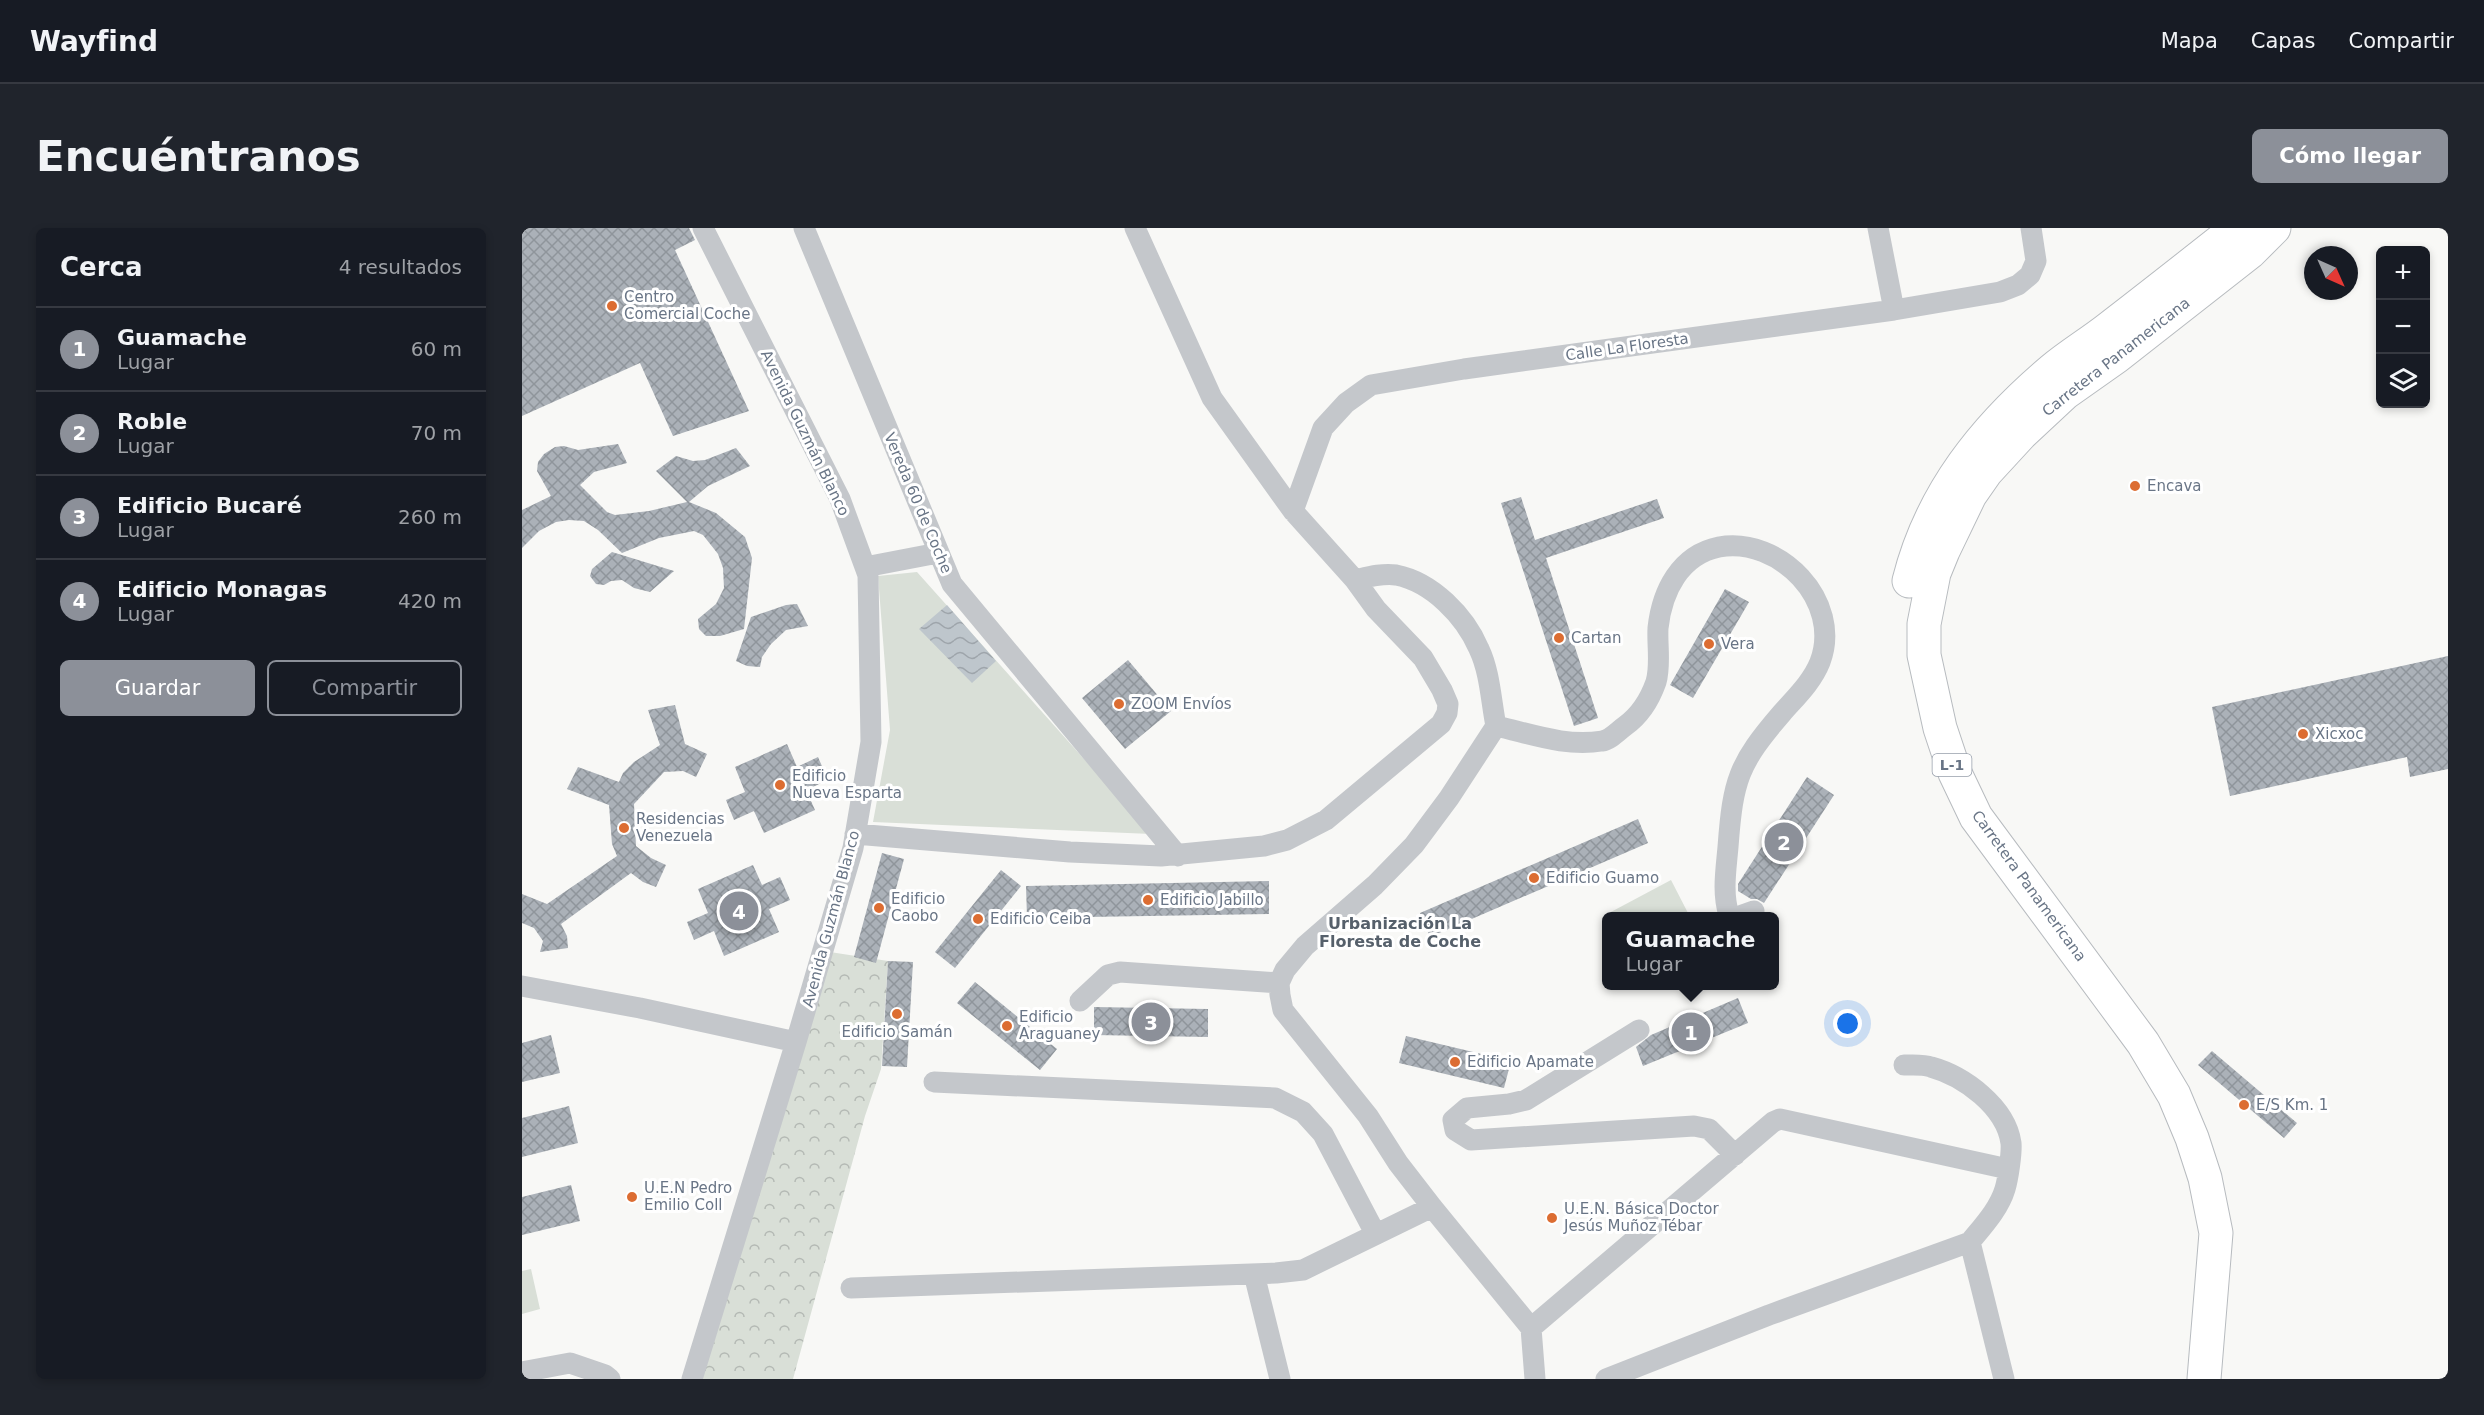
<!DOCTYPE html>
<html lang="es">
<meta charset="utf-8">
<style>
body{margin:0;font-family:"DejaVu Sans",sans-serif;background:#20242c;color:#f1f3f6}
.controls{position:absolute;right:18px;top:18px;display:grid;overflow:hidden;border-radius:9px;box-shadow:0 3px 9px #0003}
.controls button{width:54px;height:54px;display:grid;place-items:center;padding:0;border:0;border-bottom:2px solid #363941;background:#171b24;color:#f1f3f6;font:30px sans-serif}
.compass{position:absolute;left:1782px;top:18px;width:54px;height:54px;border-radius:50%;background:#171b24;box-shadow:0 3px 9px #0003;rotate:135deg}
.you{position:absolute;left:1326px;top:796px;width:21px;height:21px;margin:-15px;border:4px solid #fff;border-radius:50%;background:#1a73e8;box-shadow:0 0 0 9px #1a73e833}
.badge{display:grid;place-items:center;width:39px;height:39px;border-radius:50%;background:#8c9099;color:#fff;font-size:20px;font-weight:700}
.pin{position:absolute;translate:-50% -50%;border:3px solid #fff;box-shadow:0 2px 6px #0006}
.popup{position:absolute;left:1080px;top:684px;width:177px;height:78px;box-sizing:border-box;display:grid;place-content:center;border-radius:9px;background:#171b24;filter:drop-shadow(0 2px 4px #0005);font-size:20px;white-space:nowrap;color:#9ea1a6}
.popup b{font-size:22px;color:#f1f3f6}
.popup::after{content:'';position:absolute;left:50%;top:100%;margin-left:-12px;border:12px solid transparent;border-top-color:#171b24}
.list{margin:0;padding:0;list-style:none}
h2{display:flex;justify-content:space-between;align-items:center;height:78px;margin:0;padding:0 24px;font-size:26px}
h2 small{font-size:20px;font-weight:400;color:#9ea1a6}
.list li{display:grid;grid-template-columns:39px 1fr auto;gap:18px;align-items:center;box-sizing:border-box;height:84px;padding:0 24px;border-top:2px solid #363941}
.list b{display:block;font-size:22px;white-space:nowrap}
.list p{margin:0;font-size:20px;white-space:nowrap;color:#9ea1a6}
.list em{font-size:20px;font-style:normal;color:#9ea1a6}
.actions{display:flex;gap:12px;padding:18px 24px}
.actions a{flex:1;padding:14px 0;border:2px solid #8c9099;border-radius:9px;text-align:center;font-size:21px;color:#8c9099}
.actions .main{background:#8c9099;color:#fff}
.icon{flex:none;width:33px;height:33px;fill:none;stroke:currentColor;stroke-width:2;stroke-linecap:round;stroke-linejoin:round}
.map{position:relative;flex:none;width:1926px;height:1151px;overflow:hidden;border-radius:9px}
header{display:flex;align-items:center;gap:36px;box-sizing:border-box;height:84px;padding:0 30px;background:#171b24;border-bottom:2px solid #363941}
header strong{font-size:28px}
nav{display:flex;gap:33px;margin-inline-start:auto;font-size:21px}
.intro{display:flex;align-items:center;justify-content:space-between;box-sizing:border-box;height:144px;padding:0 36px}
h1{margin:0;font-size:42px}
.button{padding:15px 27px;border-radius:9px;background:#8c9099;color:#fff;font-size:21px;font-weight:700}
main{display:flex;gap:36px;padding:0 36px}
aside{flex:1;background:#171b24;border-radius:9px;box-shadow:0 3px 9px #0003}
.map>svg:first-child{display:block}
.forest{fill:url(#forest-crowns)}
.pitch{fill:#d9dfd7}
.water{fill:url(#water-waves)}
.building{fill:url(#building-cross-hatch)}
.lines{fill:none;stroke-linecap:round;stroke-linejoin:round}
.primary-casing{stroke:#b7bbbf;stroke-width:35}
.minor{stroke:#c4c7cb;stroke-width:21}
.primary{stroke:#fff;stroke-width:33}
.poi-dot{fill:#dc6d32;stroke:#fff;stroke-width:2}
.labels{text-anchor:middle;stroke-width:6;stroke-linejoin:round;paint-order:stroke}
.shield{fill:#fff;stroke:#969eaa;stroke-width:1.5}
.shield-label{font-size:14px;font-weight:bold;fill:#697586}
.poi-label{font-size:15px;fill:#697586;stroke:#fff;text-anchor:start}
.street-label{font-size:15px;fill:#697586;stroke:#fff}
.neighbourhood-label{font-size:16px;font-weight:bold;fill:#56606b;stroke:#fff}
</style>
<header>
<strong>Wayfind</strong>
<nav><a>Mapa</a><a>Capas</a><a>Compartir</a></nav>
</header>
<div class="intro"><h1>Encuéntranos</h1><a class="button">Cómo llegar</a></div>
<main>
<aside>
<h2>Cerca<small>4 resultados</small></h2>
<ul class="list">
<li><span class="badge">1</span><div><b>Guamache</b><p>Lugar</p></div><em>60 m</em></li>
<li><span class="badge">2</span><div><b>Roble</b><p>Lugar</p></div><em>70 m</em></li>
<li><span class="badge">3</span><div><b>Edificio Bucaré</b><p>Lugar</p></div><em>260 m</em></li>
<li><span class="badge">4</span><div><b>Edificio Monagas</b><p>Lugar</p></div><em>420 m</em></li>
</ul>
<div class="actions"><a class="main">Guardar</a><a>Compartir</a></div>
</aside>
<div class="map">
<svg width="1926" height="1151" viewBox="0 0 1926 1151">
<defs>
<pattern id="forest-crowns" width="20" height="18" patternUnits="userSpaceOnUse" patternTransform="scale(1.5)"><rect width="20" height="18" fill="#d9dfd7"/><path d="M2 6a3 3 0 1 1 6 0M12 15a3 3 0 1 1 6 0" fill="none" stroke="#b4b9b4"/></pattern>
<pattern id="water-waves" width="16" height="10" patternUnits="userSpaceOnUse" patternTransform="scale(1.5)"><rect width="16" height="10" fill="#bec6cc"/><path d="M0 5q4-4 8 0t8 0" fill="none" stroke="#9ea5ab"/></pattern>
<pattern id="building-cross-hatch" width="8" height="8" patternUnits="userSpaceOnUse" patternTransform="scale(1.5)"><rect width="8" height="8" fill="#abb1b8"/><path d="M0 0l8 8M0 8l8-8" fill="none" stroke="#8f959b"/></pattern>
</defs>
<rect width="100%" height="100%" fill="#f8f8f6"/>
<!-- forest -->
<path class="forest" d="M308 724 366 733 359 841 343 888 271 1151H175Z"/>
<!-- pitch -->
<path class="pitch" d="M395 344 629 606 351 594 368 502 356 348Z
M1149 652 1166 685 1160 688H1089L1087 685Z
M9 1041 18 1081 0 1086V1043Z"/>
<!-- water -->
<path class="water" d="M425 377 474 433 450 455 397 401Z"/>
<!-- building -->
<path class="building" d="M0 0H167L173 12 153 22 227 183 151 208 118 135 0 188Z
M96 216 105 235 72 244 58 257 85 284 93 287 127 283 165 274 134 243 154 228 171 233 183 232 214 220 228 238 186 258 167 274 194 285 223 309 230 330 222 401 198 408H184L177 401 176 391 194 376 202 360 201 340 196 326 181 307 172 303 137 310 100 325 76 302 62 293 47 292 34 294 17 303 0 320V282L29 268 15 243 16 234 22 226 33 219 42 218 56 222Z
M999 269 1013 312 1135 271 1142 290 1024 330 1076 490 1052 498 979 275Z
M90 324 152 343 128 364 112 360 100 352 89 353 82 357 74 356 68 348 70 341Z
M1203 361 1227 374 1171 470 1148 457Z
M275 376 286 398 264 402 249 416 240 429 238 439 225 438 214 433 229 389 264 377Z
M1926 428V541L1888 549 1885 529 1708 568 1690 479Z
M606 432 649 483 603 521 560 470Z
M153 477 163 516 185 526 174 549 161 543 142 544 112 576 114 618 129 630 144 637 134 659 121 654 109 645 39 696 45 708 46 720 18 724 21 713 12 700 0 695V666L25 676 95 628 90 616 87 577 45 561 56 539 97 554 101 545 112 534 138 517 126 482Z
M265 516 275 539 296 529 306 552 284 562 293 582 242 605 232 583 212 592 204 572 223 564 213 539Z
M1285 549 1312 567 1242 675 1235 671H1229L1216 663V656Z
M1116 591 1126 615 908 709 898 685Z
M360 625 382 631 354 735 332 729Z
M231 637 240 657 258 649 268 672 247 681 257 704 202 728 192 703 172 712 165 694 186 685 176 661Z
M479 642 499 658 433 740 413 724Z
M747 653V686L505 690 504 658Z
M366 733 391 734 385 839 360 838Z
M453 754 535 821 518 842 435 775Z
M1216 770 1226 795 1121 838 1114 819 1129 807Z
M572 779 686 781V809L572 807Z
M29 807 38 845 0 854V815Z
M884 808 989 833 982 860 877 835Z
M1690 823 1775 895 1762 910 1676 837Z
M47 878 56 915 0 929V890Z
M49 957 58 993 0 1007V969Z"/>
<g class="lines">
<defs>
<path id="primary" d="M1387 353C1409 265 1463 199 1530 142 1548 127 1568 115 1586 101 1629 68 1672 34 1715 0
M1682 1151 1694 1005 1683 950 1670 910 1652 867 1621 815 1454 589 1433 545 1418 500 1402 427V396L1412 345 1421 323 1448 267 1464 244 1499 206 1543 165 1594 129 1728 24 1752 0"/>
</defs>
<!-- primary casing -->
<use href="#primary" class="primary-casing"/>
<!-- minor -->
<path class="minor" d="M282 0 430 356 656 628
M1356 0 1372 82
M771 283 801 200 824 175 849 157 942 141 1372 82 1478 64 1496 57 1508 47 1514 33 1509 0
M343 339 416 325
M833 352C846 349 860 345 874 347 910 354 943 388 957 421 968 444 969 473 974 498L927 570 892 617 853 657 783 718 763 742 757 755 758 767 761 782 846 888 876 935 910 979 1009 1100 1013 1151
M974 498C1010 506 1043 519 1080 513 1088 512 1096 503 1103 498 1117 488 1128 471 1134 454 1139 437 1135 418 1136 400 1140 363 1158 327 1197 319 1257 308 1321 373 1298 434 1290 454 1274 469 1260 485 1216 536 1211 552 1206 619 1204 642 1200 665 1207 687L1211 688
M333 606 548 624 639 628 742 618 765 612 804 592 919 496 925 485 926 476 920 462 901 430 854 381 833 352 771 283 690 170 613 0
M1218 688 1232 683
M0 758 118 780 274 814
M558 773 586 747 598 744 757 755
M1117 802 1004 872 987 876 945 880 931 892 933 902 949 912 1172 898 1187 901 1213 927
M412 854 753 870 781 884 801 906 853 1005
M1448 1014 1482 1151
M732 1046 758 1151
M329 1060 754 1045 781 1042 910 979
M1009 1100 1251 894 1258 891 1486 941
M0 1144 48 1135 83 1147 88 1151
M170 1151 274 814 331 620 349 514 346 347 318 271 181 0
M1084 1151 1247 1087 1448 1014C1461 998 1477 981 1483 961 1486 951 1490 925 1489 915 1484 879 1442 848 1409 839 1401 836 1390 837 1382 837"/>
<!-- primary -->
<use href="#primary" class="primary"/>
</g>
<!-- markers -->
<g class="poi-dot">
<circle cx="90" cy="78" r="6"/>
<circle cx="1613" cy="258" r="6"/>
<circle cx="1037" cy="410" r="6"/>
<circle cx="1187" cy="416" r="6"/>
<circle cx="597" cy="476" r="6"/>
<circle cx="1781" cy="506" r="6"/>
<circle cx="258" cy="557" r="6"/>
<circle cx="102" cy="600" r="6"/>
<circle cx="1012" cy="650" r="6"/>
<circle cx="626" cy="672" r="6"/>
<circle cx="357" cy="680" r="6"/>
<circle cx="456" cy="691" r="6"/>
<circle cx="375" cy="786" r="6"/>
<circle cx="485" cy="798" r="6"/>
<circle cx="933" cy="834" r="6"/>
<circle cx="1722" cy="877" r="6"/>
<circle cx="110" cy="969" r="6"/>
<circle cx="1030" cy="990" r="6"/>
</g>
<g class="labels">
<!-- shield labels -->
<rect class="shield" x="1410.5" y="526" width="39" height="22" rx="4.5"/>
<g class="shield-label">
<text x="1430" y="542">L-1</text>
</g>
<!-- poi labels -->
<g class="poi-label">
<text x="102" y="74">Centro<tspan x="102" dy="17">Comercial Coche</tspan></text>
<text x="1625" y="263">Encava</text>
<text x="1049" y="415">Cartan</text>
<text x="1199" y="421">Vera</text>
<text x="609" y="481">ZOOM Envíos</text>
<text x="1793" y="511">Xicxoc</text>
<text x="270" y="553">Edificio<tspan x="270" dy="17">Nueva Esparta</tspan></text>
<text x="114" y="596">Residencias<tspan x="114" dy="17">Venezuela</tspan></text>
<text x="1024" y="655">Edificio Guamo</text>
<text x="369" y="676">Edificio<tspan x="369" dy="17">Caobo</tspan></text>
<text x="638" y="677">Edificio Jabillo</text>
<text x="468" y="696">Edificio Ceiba</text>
<text x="497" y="794">Edificio<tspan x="497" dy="17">Araguaney</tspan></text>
<text x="375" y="809" text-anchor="middle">Edificio Samán</text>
<text x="945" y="839">Edificio Apamate</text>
<text x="1734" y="882">E/S Km. 1</text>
<text x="122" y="965">U.E.N Pedro<tspan x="122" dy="17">Emilio Coll</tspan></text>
<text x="1042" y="986">U.E.N. Básica Doctor<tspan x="1042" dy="17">Jesús Muñoz Tébar</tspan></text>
</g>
<!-- street labels -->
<g class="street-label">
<text transform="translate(1105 119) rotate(-8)" y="5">Calle La Floresta</text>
<text transform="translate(1594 129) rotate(-38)" y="5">Carretera Panamericana</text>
<text transform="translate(283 205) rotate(64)" y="5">Avenida Guzmán Blanco</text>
<text transform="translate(396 275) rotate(67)" y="5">Vereda 60 de Coche</text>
<text transform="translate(1507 658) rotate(54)" y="5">Carretera Panamericana</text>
<text transform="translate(309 691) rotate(-75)" y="5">Avenida Guzmán Blanco</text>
</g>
<!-- neighbourhood labels -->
<g class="neighbourhood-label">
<text x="878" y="701">Urbanización La<tspan x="878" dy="18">Floresta de Coche</tspan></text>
</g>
</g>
</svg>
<div class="controls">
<button>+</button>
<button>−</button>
<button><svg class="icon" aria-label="layers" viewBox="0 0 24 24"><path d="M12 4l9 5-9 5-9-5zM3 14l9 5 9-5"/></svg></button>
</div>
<svg class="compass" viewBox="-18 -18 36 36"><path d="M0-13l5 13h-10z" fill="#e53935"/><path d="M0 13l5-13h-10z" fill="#9ea1a6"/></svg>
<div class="you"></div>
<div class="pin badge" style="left:1169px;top:804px">1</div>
<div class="popup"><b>Guamache</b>Lugar</div>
<div class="pin badge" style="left:1262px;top:614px">2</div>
<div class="pin badge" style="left:629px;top:794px">3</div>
<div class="pin badge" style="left:217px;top:683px">4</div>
</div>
</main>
